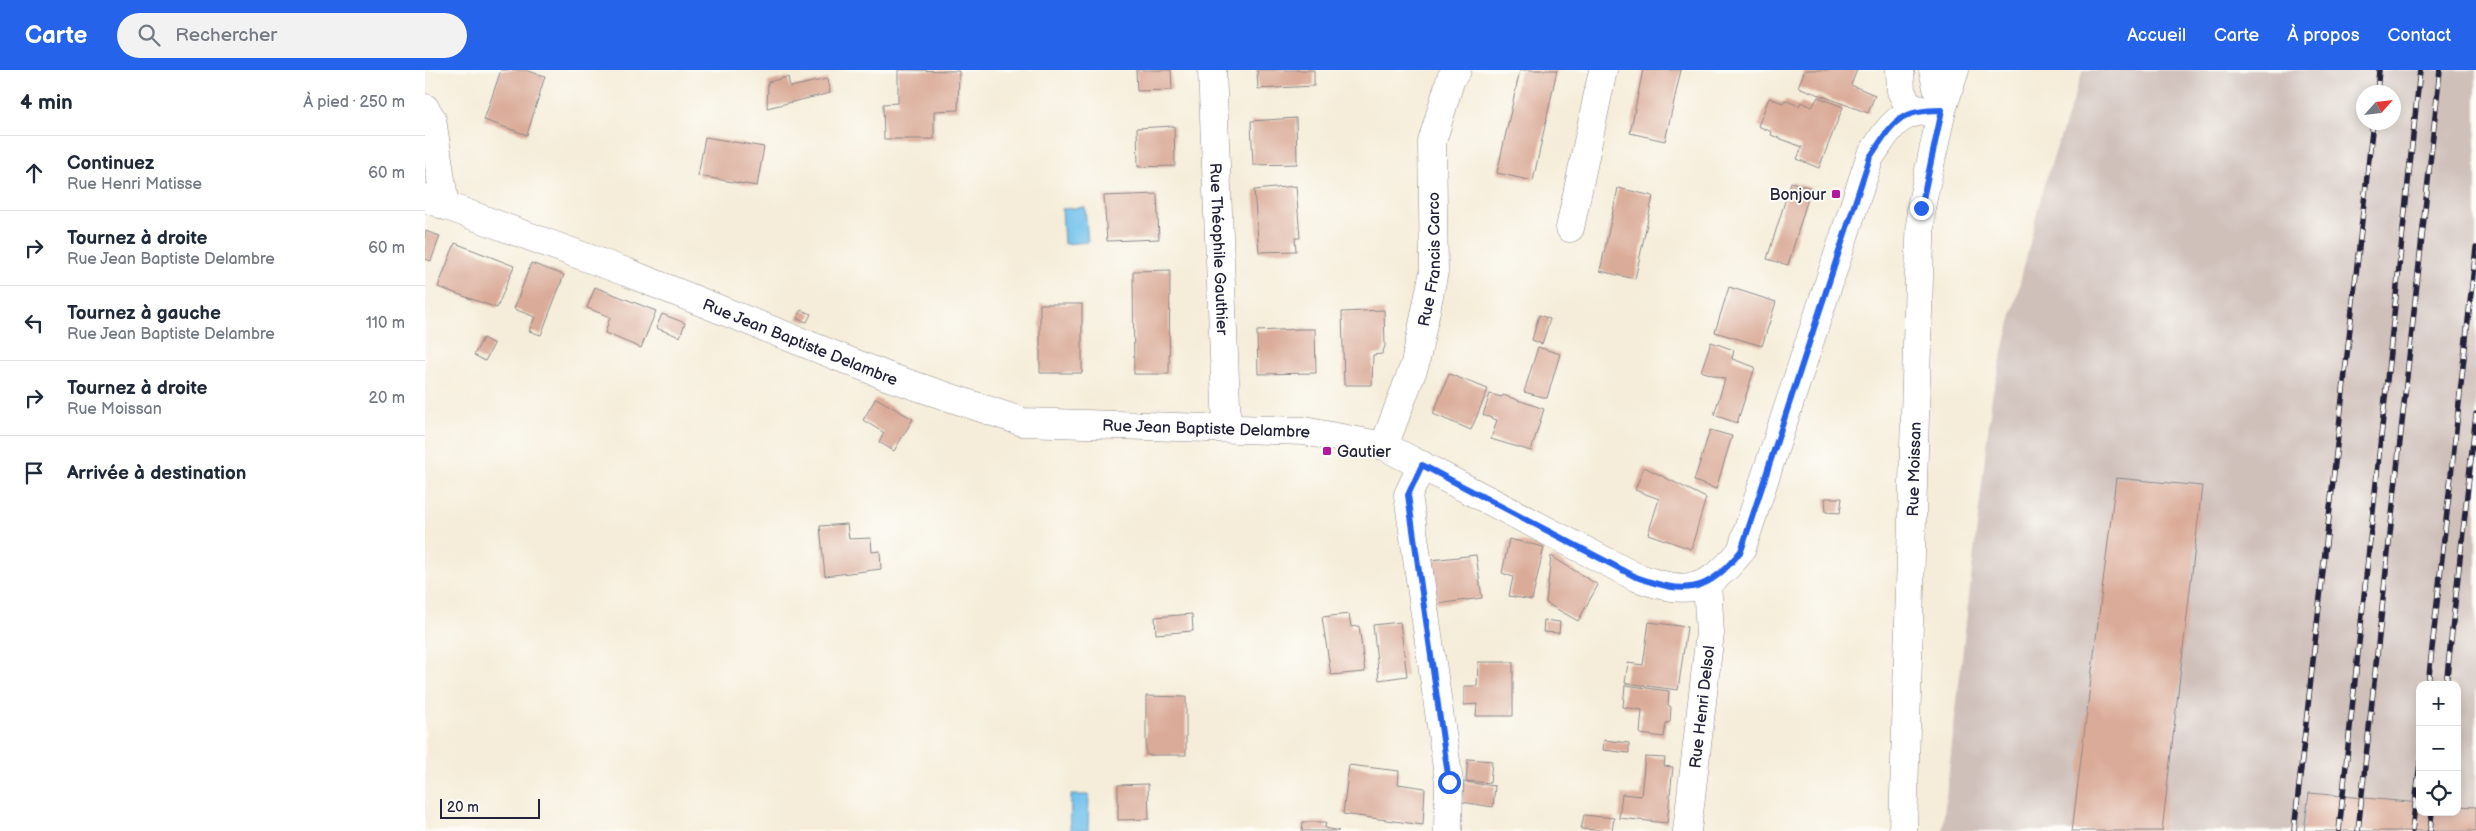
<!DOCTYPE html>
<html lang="fr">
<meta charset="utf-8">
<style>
body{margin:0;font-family:"Balsamiq Sans",sans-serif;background:#f2f2f3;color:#1f2937}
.controls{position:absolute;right:15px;bottom:15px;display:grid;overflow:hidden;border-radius:10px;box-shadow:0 2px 12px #0003}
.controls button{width:45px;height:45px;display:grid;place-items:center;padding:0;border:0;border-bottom:1px solid #e0e1e3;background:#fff;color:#1f2937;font:25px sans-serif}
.compass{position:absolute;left:1931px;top:15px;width:45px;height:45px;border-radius:50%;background:#fff;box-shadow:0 2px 12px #0003;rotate:63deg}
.scale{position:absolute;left:15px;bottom:12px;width:100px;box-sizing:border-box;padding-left:5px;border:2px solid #22223b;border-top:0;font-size:14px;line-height:18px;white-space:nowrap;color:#22223b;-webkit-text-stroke:4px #fdfcf7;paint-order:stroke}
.stop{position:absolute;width:15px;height:15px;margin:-11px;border:4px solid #2563eb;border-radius:50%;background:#fff}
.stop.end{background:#2563eb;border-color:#fff;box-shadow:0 1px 5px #0008}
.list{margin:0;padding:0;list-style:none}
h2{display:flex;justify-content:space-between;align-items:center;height:65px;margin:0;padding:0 20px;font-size:21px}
h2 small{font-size:16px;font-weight:400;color:#747a83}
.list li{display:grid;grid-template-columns:32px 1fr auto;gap:15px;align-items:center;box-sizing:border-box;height:75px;padding:0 20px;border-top:1px solid #e0e1e3}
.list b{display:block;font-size:19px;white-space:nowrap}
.list p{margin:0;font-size:16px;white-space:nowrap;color:#747a83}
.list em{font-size:16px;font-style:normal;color:#747a83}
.icon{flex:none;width:28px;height:28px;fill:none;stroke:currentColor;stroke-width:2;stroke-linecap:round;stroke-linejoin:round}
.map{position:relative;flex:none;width:2051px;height:761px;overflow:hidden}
header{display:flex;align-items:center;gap:30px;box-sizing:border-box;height:70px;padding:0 25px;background:#2563eb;color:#fff}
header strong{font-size:24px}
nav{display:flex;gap:28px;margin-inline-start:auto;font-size:18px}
.search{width:350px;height:45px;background:#f2f2f3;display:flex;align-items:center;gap:12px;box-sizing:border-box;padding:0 18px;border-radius:28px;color:#747a83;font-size:19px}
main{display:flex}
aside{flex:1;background:#fff}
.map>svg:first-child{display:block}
.industrial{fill:#cfc0ba;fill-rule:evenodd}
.water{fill:#71c1ec;stroke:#4a7294}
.building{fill:#daab98}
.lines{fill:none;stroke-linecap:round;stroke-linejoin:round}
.street-casing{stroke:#8c888a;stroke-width:29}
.secondary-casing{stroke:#8c888a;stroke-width:29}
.street{stroke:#fff;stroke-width:28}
.secondary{stroke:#fff;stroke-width:28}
.rail-casing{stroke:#22223b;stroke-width:5.5}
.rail{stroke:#fdfcf7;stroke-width:4;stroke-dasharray:11;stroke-linecap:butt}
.route{stroke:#2563eb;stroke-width:6}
.poi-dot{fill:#b5179e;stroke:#fdfcf7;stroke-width:2}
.labels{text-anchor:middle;stroke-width:4;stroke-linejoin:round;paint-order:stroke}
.poi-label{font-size:16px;fill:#22223b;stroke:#fdfcf7;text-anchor:end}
.street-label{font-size:16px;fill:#22223b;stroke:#fdfcf7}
</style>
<header>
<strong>Carte</strong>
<div class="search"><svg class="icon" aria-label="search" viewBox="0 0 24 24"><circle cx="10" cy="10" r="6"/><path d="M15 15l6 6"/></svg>Rechercher</div>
<nav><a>Accueil</a><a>Carte</a><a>À propos</a><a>Contact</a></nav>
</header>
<main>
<aside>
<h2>4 min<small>À pied · 250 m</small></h2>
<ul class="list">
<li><svg class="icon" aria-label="ahead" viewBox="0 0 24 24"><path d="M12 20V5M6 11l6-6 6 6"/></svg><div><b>Continuez</b><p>Rue Henri Matisse</p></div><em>60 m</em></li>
<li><svg class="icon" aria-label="right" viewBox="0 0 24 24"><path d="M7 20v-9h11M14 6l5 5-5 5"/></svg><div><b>Tournez à droite</b><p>Rue Jean Baptiste Delambre</p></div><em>60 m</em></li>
<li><svg class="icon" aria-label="left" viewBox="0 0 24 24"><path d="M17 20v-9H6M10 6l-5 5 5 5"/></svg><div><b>Tournez à gauche</b><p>Rue Jean Baptiste Delambre</p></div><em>110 m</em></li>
<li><svg class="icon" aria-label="right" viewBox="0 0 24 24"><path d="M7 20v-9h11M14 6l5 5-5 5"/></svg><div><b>Tournez à droite</b><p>Rue Moissan</p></div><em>20 m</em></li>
<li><svg class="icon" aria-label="arrive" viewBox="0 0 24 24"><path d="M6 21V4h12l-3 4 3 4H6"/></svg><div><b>Arrivée à destination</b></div></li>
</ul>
</aside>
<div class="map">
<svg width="2051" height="761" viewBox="0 0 2051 761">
<rect width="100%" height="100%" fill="#fdfcf7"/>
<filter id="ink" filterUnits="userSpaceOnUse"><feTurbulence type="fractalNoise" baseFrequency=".02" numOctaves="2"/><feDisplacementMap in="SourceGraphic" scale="10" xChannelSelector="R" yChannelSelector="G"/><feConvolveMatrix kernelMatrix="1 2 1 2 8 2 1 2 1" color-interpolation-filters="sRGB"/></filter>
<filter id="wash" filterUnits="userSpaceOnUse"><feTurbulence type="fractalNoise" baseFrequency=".0096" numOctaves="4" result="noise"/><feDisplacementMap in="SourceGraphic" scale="20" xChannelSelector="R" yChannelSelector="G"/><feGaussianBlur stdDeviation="1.12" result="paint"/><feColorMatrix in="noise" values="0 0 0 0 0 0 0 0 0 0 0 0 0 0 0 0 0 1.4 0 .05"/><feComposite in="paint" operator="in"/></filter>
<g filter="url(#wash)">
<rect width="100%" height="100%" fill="#f5edd9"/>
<!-- industrial -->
<path class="industrial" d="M1658 0H2051V761H1517L1567 326 1619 115ZM1938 22H1968V52H1938ZM1995 615H2032V742H1995Z"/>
<!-- water -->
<path class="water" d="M660 137 663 172 639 174 637 139Z
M646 725H664L663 761H645Z"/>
<g id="blocks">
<!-- building -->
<path class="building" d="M76 0H99L120 6 102 65 59 50Z
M473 0 534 1 533 40 509 41V69H459L458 34 473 33Z
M711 0H746L747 20 712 21Z
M832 0H889V16L833 19Z
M1095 0H1132L1108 111 1072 103Z
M1218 0H1256L1240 71 1205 63Z
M1380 0H1432L1426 15 1450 25 1443 43 1373 17Z
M363 7 365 17 402 9 405 23 342 38 343 12Z
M1393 27 1418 37 1394 98 1372 89 1377 77 1346 65 1347 62 1333 56 1344 28 1358 33 1360 30 1374 36 1376 32 1387 37Z
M871 48 872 94 828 95 826 51Z
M749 56 750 96 713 97 712 58Z
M280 67 339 77 332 116 273 106Z
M1366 112 1386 118 1363 195 1342 189Z
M871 116 875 168H870L871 181 834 182 829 120Z
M1193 118 1228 126 1210 209 1175 201Z
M732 124 734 169 682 171 679 126Z
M0 161 15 166 6 191 0 189Z
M30 173 89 196 72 238 13 217Z
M106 193 139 205 116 265 104 261 110 247 89 239Z
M745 200 744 304H709L708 201Z
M170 217 231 241 216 278 180 263 185 247 162 238Z
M1304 217 1351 232 1337 276 1290 262Z
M615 234H657V303H615Z
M376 240 386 244 382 252 372 249Z
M959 240 960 276 957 284 948 285 947 315H919L917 242Z
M237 244 260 253 255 267 231 258Z
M1114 245 1125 249 1117 274 1107 270Z
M875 259H890L891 303 833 304 832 261Z
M58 268 69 274 60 291 49 285Z
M1286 272 1309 280 1307 289 1330 297 1312 353 1289 345 1300 309 1276 301Z
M1113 277 1135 284 1122 328 1099 322Z
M1024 304 1063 319 1046 360 1008 344Z
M1065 324 1077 327 1078 325 1119 339 1106 381 1066 369 1072 350 1058 345Z
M451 328 488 349 469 381 454 372 459 363 438 350Z
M1285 360 1307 366 1291 419 1269 411Z
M1219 397 1281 428 1266 479 1223 464 1234 429 1210 420Z
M1691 408 1777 416 1737 761H1647Z
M1400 428H1417L1415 443 1401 442Z
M422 454 424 469 446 468 447 482 455 481 456 499 400 506 395 456Z
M1084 469 1119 477 1107 530 1084 526 1088 507 1077 503Z
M1051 485 1057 528 1012 534 1006 490Z
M1126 486 1173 515 1153 551 1121 533Z
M767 544 768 561 731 564 730 547Z
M924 544 926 557 934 556 940 602 906 605 897 547Z
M1119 550 1135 552 1134 563 1118 562Z
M975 552 982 606 954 610 948 555Z
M1224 552 1262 557 1253 620 1200 613 1203 593 1218 595Z
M1053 592H1088V646H1051L1052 634 1039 635V616H1052Z
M1200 615 1244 621 1243 635 1246 637 1245 652 1241 653 1239 667 1215 664 1217 640 1198 637Z
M721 626 761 627V685H721Z
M1179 670 1204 673V683L1178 680Z
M1220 687 1240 688 1239 696 1248 697 1242 753 1194 748 1197 724 1216 726Z
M1043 689 1067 691 1065 713 1041 711Z
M924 695 974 701 973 714 1000 718 998 755 918 744Z
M1039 712 1070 716 1068 737 1037 732Z
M723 714 724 749 693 750V715Z
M1884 723 1995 733V742H2032V736L2051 737V761H1879Z
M1159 745 1189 748 1187 761 1156 759Z
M878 752H901L900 758 914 761H877Z"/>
</g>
</g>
<g filter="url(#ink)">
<use href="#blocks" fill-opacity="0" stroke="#8c888a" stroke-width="1"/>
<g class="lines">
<defs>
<g id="street">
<path id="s1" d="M787 0 802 357"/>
<path d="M1475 0 1476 21 1482 33 1495 40"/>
<path d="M0 38 7 49 20 136"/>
<path id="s2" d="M0 128 201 202 464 307 598 352 879 361 959 376 1211 507C1261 525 1282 523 1316 481L1445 87C1468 53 1472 40 1517 40L1508 0"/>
<path d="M1145 158 1178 0"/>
<path id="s3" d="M959 376 990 294 1009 201 1007 72 1026 8 1032 0"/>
<path d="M997 395 983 425 1024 712 1023 761"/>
<path id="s4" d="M1262 761 1285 563 1282 512"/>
</g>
<g id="secondary">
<path id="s5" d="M1478 761 1496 137 1517 40 1530 0"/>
</g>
</defs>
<!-- street casing -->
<use href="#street" class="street-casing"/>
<!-- secondary casing -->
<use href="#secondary" class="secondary-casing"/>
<!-- street -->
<use href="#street" class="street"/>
<!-- secondary -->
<use href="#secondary" class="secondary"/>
<defs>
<path id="rail" d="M1952 22 1954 0
M2003 615 2051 178
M2021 615 2051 344
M1869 761 1948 52
M1914 761 1995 0
M1933 761 2015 0
M1987 761 1995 693
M2005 761 2007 742"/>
</defs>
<!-- rail casing -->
<use href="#rail" class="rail-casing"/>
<!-- rail -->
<use href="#rail" class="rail"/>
</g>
</g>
<g class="lines" filter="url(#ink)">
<!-- route -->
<path class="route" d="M1024 712 983 425 997 395 1211 507C1261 525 1282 523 1316 481L1445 87C1468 53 1472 40 1517 40L1496 138"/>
</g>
<!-- markers -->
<g class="poi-dot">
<rect x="1406" y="119" width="10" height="10" rx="2.5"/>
<rect x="897" y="376" width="10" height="10" rx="2.5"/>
</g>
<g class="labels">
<!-- poi labels -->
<g class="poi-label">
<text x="1401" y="130">Bonjour</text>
<text x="912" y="387" text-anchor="start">Gautier</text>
</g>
<!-- street labels -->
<g class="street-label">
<text dy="6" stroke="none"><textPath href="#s1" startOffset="179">Rue Théophile Gauthier</textPath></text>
<text dy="6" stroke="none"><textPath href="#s3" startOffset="194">Rue Francis Carco</textPath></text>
<text dy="6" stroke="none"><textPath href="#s2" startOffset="402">Rue Jean Baptiste Delambre</textPath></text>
<text dy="6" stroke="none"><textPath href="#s2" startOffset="822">Rue Jean Baptiste Delambre</textPath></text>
<text dy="6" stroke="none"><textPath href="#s5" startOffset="362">Rue Moissan</textPath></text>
<text dy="6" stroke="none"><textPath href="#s4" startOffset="125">Rue Henri Delsol</textPath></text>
</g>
</g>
</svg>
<div class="controls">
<button>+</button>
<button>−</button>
<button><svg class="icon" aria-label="locate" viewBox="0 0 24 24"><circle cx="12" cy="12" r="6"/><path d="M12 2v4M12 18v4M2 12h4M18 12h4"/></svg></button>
</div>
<svg class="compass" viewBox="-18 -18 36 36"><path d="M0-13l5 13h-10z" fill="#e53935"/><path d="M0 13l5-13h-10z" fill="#747a83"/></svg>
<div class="scale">20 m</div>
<div class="stop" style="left:1024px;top:712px"></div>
<div class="stop end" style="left:1496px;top:138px"></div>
</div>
</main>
